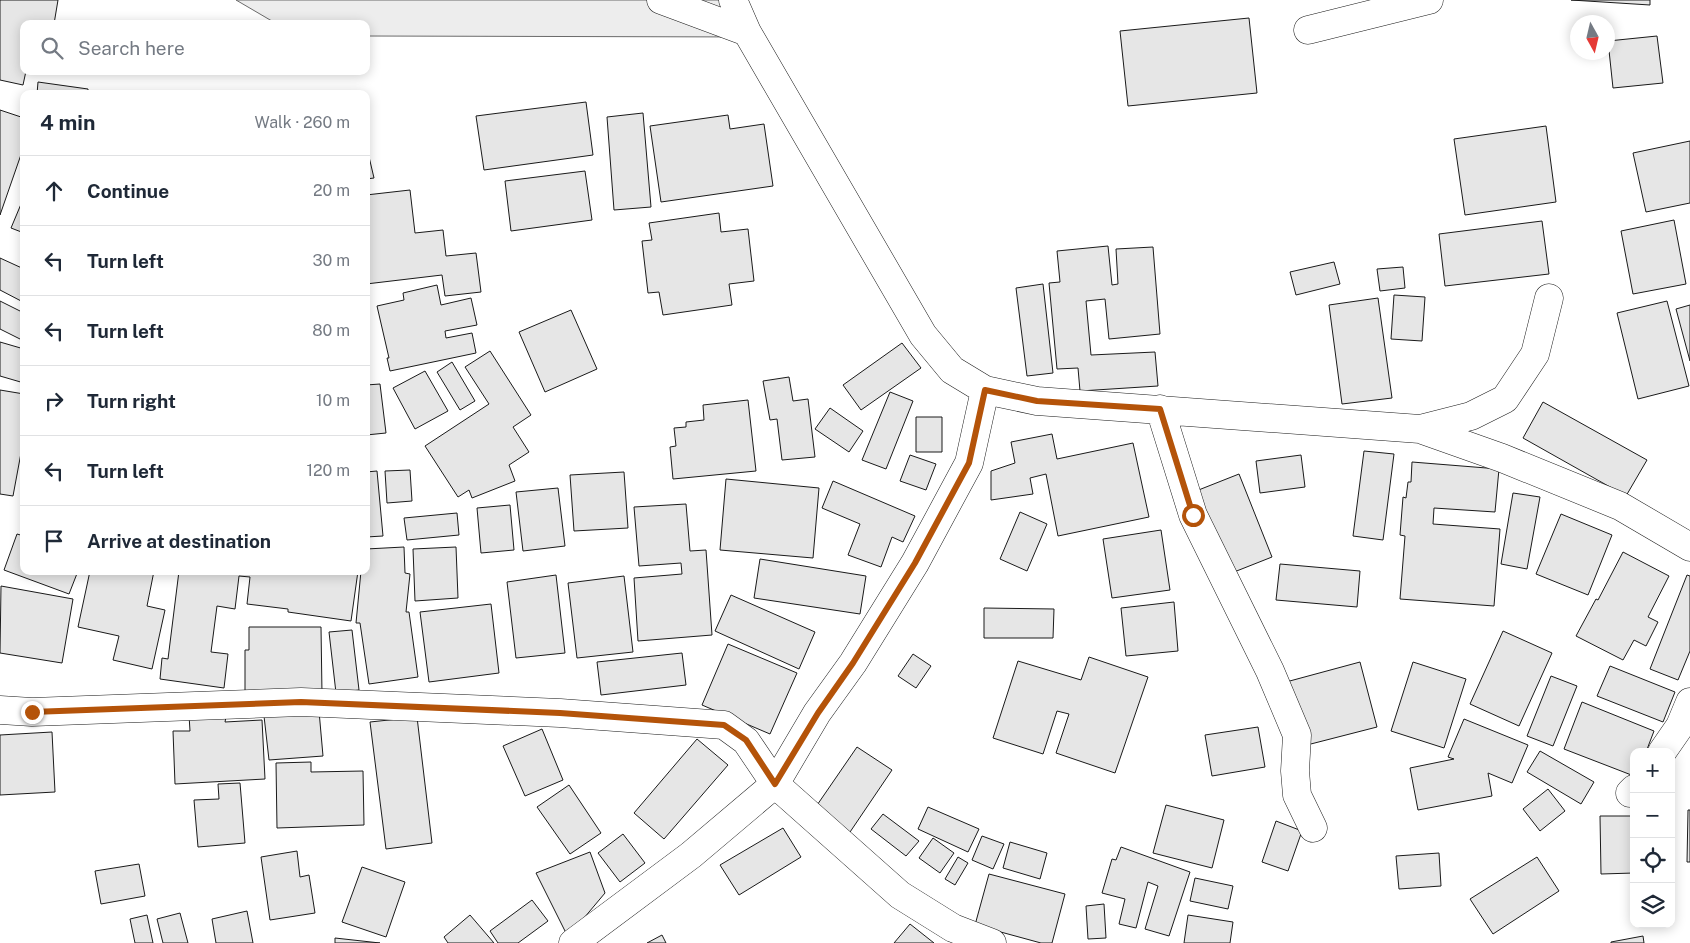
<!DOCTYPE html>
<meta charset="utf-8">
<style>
body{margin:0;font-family:"Public Sans",sans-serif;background:#f6f6f7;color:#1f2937}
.controls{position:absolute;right:15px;bottom:15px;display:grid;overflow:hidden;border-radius:10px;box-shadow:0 2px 12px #0003}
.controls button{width:45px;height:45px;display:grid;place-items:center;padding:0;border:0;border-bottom:1px solid #e0e1e3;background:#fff;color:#1f2937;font:25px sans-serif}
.compass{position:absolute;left:1570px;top:15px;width:45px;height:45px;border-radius:50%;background:#fff;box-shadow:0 2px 12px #0003;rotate:172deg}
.stop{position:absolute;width:15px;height:15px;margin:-11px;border:4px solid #b45309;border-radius:50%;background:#fff}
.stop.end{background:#b45309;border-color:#fff;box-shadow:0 1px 5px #0008}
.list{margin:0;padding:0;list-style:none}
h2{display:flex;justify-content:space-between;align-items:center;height:65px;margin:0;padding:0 20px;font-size:21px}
h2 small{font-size:16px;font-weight:400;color:#747a83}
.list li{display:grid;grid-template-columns:32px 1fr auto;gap:15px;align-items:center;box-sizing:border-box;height:70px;padding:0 20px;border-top:1px solid #e0e1e3}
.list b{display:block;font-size:19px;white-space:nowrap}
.list em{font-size:16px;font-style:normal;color:#747a83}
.icon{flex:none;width:28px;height:28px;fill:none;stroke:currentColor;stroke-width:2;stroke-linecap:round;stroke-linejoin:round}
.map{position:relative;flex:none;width:1690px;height:943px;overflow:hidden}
.search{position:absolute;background:#fff;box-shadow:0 2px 12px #0003;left:20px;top:20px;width:350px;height:55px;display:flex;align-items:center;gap:12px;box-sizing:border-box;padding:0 18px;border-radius:10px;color:#747a83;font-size:19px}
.panel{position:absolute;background:#fff;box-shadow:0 2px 12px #0003;left:20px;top:90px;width:350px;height:485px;border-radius:10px}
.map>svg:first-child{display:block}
.built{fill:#ededed;stroke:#6a6a6a}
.building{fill:#e6e6e6;stroke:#1a1a1a}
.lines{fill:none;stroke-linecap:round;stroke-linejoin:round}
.street-casing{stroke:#1a1a1a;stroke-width:29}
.street{stroke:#fff;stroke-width:28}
.route{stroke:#b45309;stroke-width:6}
</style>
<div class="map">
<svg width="1690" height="943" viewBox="0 0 1690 943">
<rect width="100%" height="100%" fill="#fff"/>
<!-- built -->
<path class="built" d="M236 0H748L757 37 366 36V24H277Z"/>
<!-- building -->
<path class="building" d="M0 0H58L54 24H24V71H26L23 85 0 80Z
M1571 0H1650V5Z
M1249 18 1257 93 1128 106 1120 31Z
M1657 36 1663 83 1613 88 1608 41Z
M38 82 88 89V94H37Z
M586 102 593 155 484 170 476 116Z
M0 110 24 118V146L0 215Z
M643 113 651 207 614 210 607 117Z
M728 115 730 129 764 124 773 186 661 202 650 126Z
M1546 126 1556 202 1465 215 1454 139Z
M1690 141V203L1646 212 1633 153Z
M366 144 374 178 366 179Z
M585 171 592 220 511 231 505 181Z
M410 190 415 233 443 230 446 256 476 253 481 292 445 296 442 275 366 284V195Z
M24 197V233L11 228Z
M719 213 721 232 748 229 754 281 729 284 732 305 663 315 659 292 648 293 642 241 652 240 649 223Z
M1674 220 1686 284 1633 294 1621 231Z
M1542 221 1549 274 1445 286 1439 234Z
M1108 246 1112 285 1118 284 1116 249 1153 247 1160 334 1109 339 1105 299 1086 301 1091 355 1155 352 1158 386 1080 391 1078 368 1057 369 1049 283 1060 282 1057 251Z
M0 258 24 269 23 302 0 290Z
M1334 262 1340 284 1296 295 1290 272Z
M1403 267 1405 288 1380 291 1377 269Z
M1043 284 1053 373 1027 376 1016 288Z
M437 285 441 305 471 298 477 325 445 331 446 338 472 333 476 353 390 371 387 358H389L377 306 404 300 403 293Z
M1394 295 1425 297 1422 341 1391 339Z
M1378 298 1392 398 1342 404 1329 305Z
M0 301 24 313V341L0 329Z
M1667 301 1689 386 1638 399 1617 313Z
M1690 305V361L1676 309Z
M571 310 597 369 545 392 519 332Z
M366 338 369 367H366Z
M0 342 24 349V383L0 376Z
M902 343 921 368 861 410 843 385Z
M490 351 531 415 513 427 529 452 509 465 515 481 472 498 469 490 458 497 425 446 489 404 465 367Z
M452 362 475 401 460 410 437 372Z
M425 371 448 411 415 429 393 388Z
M789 377 793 401 808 399 815 457 782 460 777 419 770 420 763 381Z
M380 384 386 433 366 435V385Z
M0 390 24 394V453H21L13 496 0 494Z
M890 392 913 401 886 469 862 460Z
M748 400 756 471 673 479 670 447 676 446 674 428 686 427V422L704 420 703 405Z
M1543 402 1647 460 1626 496 1523 438Z
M830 408 863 431 849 452 815 429Z
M916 417H942V452H916Z
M1052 434 1057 459 1133 443 1149 517 1058 536 1046 474 1030 478 1033 494 991 500V471L1015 463 1011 442Z
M366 441 368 464H366Z
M1364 451 1394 454 1383 540 1353 536Z
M910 455 936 464 926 490 900 481Z
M1301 455 1305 487 1260 493 1256 461Z
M1412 462 1499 469 1495 512 1434 508 1433 524 1500 529 1494 606 1400 599 1405 536 1400 535 1403 497 1406 498 1408 482H1411Z
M410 470 412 501 387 503 385 471Z
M377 471 383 536 366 537V472Z
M624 472 628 528 574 531 570 475Z
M1239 474 1272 557 1229 574 1196 491Z
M726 479 819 488 813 558 720 550Z
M833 481 915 516 903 542 892 537 881 567 848 555 860 524 822 508Z
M558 488 565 546 523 551 516 492Z
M1513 493 1540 497 1527 569 1501 564Z
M686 504 690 551 706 550 712 635 638 641 634 578 682 574 681 563 639 566 634 507Z
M510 505 514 550 481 553 477 508Z
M1020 512 1047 524 1027 571 1000 559Z
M457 513 459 535 407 540 404 518Z
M1561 514 1612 535 1588 595 1536 574Z
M1161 530 1170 590 1112 598 1103 539Z
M17 534 24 536V571H78L69 594 4 570Z
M404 547 405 573 410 574 406 612H409L418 677 369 684 360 623H356L361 571H366V549Z
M456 547 458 598 415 601 413 549Z
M1623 552 1669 576 1648 617 1658 622 1646 646 1634 640 1623 660 1576 636 1596 599 1598 600Z
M760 559 866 576 860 614 754 598Z
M1280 564 1360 571 1357 607 1276 600Z
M90 571H154L147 606 165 610 152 669 113 660 119 636 78 627Z
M179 571H358L351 621 288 612V609L247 604 250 577 239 576 235 609 217 606 211 652 228 654 224 688 160 679 162 658 168 659Z
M556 575 565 653 516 658 507 582Z
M1687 575 1690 576V651L1678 680 1650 669Z
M624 576 633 652 577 658 568 583Z
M1 586 73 599 62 663 0 653Z
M731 595 815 632 799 669 715 631Z
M1174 602 1178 651 1126 656 1121 608Z
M491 604 499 673 429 682 420 612Z
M984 608 1054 609 1053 638H984Z
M249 627H321L322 694H245V650H249Z
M352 630 359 690 336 693 329 632Z
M1503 631 1552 653 1519 726 1470 704Z
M728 644 797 673 770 734 702 705Z
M682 653 686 685 601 695 597 662Z
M913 654 931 666 916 688 898 676Z
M1089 657 1148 677 1115 773 1056 753 1069 714 1057 711 1043 754 993 738 1018 661 1081 680Z
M1360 662 1377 727 1303 746 1286 682Z
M1413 662 1466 679 1444 748 1391 731Z
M1610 666 1675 692 1663 722 1597 696Z
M1551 676 1577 686 1553 746 1527 736Z
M1582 702 1654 731 1646 752H1634V776L1564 749Z
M319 711 323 756 269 760 264 716Z
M227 712 225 722 262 720 265 779 175 784 173 731H190L189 715Z
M417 717 432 843 386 849 370 722Z
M1464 719 1528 745 1512 783 1488 773 1492 796 1418 810 1410 768 1454 759 1448 757Z
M1258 727 1265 767 1212 776 1205 735Z
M542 729 563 780 525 796 503 746Z
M52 732 55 792 0 795V735Z
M697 739 728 765 664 839 634 813Z
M857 747 892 770 848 835 813 811Z
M1540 751 1594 782 1581 804 1527 772Z
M311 762V772L363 771 364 825 277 828 276 763Z
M240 783 245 843 198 847 194 800 219 799 218 784Z
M569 785 601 833 570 854 537 807Z
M1548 789 1565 811 1540 831 1523 809Z
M1166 805 1224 820 1212 868 1153 853Z
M928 807 979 829 968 852 918 829Z
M1688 810H1690V862H1687Z
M883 814 919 841 906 856 871 829Z
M1600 816H1634V873L1601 874Z
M1276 821 1302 831 1288 871 1262 862Z
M783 828 801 857 739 895 720 865Z
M623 834 645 863 620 882 598 853Z
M982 836 1004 844 993 869 972 860Z
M933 838 954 853 940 873 919 858Z
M1010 842 1047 853 1040 879 1003 868Z
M1121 847 1190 872 1169 936 1145 929 1158 886 1148 882 1136 928 1119 924 1125 899 1102 893 1112 859 1116 860Z
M297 851 300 877 309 875 315 913 270 920 261 857Z
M590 852 605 893 568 937 536 873Z
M1439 853 1441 886 1399 889 1396 856Z
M958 857 968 863 955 885 945 879Z
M1537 857 1559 891 1493 934 1470 899Z
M139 864 145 896 101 904 95 871Z
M362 867 405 882 386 937 342 922Z
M989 874 1065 894 1052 943H1041L975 925Z
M1195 878 1233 886 1228 909 1190 901Z
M532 900 548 921 518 943H498L490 931Z
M1104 904 1106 938 1088 939 1086 906Z
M247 911 253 943H216L212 919Z
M180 913 188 943H163L157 919Z
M147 915 153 943H135L130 919Z
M470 915 494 943H448L444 937Z
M1188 915 1233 922 1230 943H1184Z
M910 924 934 943H894Z
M662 935 666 943H647Z
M1643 936 1644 943H1611V942Z
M335 938 380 943H335Z"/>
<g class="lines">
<defs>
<path id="street" d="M661 0 747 32 923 335 952 370 985 390 1037 401 1420 429 1502 458 1620 506 1690 547
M733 0 747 32
M1308 30 1429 0
M1160 409 1193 515 1270 671 1297 735 1295 771 1297 795 1313 828
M1420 429 1471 416 1505 399 1535 354 1549 298
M0 710 32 712 301 702 560 713 724 725 746 741 775 784 900 895 953 928 992 943
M1662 752 1680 726 1690 702
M1630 793 1634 789
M573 943 691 855 775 784 817 713 853 663 915 563 969 463 985 390"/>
</defs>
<!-- street casing -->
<use href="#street" class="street-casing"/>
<!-- street -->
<use href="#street" class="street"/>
</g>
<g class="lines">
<!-- route -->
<path class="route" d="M32 712 301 702 560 713 724 725 746 740 775 784 818 713 853 663 915 563 969 463 985 390 1037 401 1160 409 1193 515"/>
</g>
</svg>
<div class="controls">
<button>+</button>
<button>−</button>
<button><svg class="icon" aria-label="locate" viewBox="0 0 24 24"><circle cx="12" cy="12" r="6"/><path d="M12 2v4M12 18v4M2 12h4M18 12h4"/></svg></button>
<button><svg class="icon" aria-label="layers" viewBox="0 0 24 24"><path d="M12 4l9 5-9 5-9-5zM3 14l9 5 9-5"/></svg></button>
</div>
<svg class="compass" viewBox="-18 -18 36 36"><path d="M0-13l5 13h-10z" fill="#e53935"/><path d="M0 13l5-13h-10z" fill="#747a83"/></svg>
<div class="stop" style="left:1193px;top:515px"></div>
<div class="stop end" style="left:32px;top:712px"></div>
<div class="search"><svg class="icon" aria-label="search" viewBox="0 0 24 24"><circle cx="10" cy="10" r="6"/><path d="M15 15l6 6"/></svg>Search here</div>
<section class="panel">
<h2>4 min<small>Walk · 260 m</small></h2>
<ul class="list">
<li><svg class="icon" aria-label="ahead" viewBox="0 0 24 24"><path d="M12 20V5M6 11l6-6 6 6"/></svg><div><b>Continue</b></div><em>20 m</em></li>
<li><svg class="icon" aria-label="left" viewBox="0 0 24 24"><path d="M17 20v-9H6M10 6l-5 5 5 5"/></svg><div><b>Turn left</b></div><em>30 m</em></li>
<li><svg class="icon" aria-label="left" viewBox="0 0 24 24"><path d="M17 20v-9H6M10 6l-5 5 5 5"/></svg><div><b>Turn left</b></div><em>80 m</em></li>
<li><svg class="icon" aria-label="right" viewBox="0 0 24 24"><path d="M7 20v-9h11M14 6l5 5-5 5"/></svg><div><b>Turn right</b></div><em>10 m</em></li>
<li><svg class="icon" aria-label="left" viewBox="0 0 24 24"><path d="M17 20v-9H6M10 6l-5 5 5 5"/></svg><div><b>Turn left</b></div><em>120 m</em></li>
<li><svg class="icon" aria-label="arrive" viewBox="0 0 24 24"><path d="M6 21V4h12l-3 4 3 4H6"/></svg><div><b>Arrive at destination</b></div></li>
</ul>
</section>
</div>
